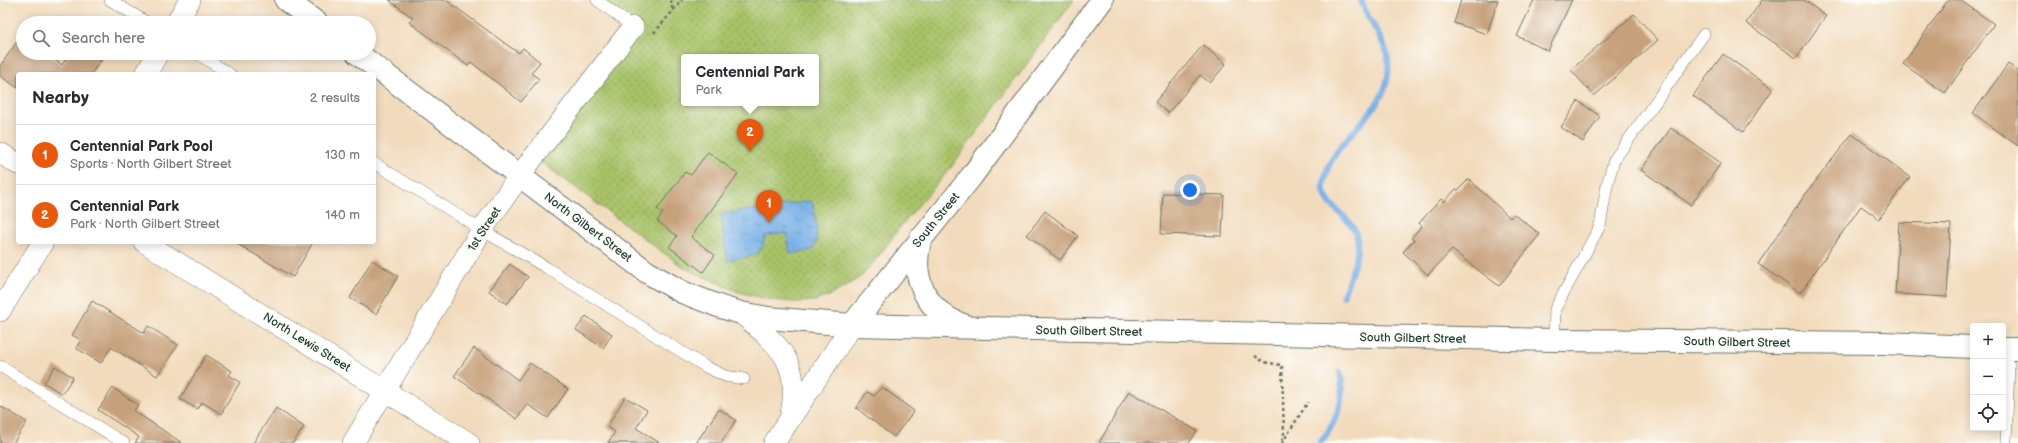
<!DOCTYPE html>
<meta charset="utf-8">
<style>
body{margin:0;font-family:"Balsamiq Sans",sans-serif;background:#f7f7f7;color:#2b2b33}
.controls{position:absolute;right:12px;bottom:12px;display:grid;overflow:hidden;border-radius:4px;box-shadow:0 2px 10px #0003}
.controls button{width:36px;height:36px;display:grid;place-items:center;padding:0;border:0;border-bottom:1px solid #e1e1e2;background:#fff;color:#2b2b33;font:20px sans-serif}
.you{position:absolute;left:1190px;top:190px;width:14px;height:14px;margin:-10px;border:3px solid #fff;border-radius:50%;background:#1a73e8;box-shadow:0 0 0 6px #1a73e833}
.badge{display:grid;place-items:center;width:26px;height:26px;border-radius:50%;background:#ea580c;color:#fff;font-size:13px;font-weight:700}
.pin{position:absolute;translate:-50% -33px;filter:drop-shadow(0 1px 2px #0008)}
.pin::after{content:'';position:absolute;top:21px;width:14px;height:12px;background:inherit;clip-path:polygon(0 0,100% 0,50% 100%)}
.popup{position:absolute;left:681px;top:54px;width:138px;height:52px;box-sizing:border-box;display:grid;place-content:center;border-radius:4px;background:#fff;filter:drop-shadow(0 1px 3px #0005);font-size:13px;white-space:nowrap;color:#7c7c81}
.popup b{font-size:15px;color:#2b2b33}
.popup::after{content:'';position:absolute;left:50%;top:100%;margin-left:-8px;border:8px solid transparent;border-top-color:#fff}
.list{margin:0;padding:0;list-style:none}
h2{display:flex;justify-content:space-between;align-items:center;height:52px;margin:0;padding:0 16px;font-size:17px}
h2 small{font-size:13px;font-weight:400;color:#7c7c81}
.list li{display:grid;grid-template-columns:26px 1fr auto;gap:12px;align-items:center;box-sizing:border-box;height:60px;padding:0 16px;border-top:1px solid #e1e1e2}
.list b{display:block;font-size:15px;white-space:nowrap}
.list p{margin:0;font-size:13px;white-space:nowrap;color:#7c7c81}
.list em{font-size:13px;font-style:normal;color:#7c7c81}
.icon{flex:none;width:22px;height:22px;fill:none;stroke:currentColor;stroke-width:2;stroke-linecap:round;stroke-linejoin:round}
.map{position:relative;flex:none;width:2018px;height:443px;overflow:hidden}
.search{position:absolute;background:#fff;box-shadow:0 2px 10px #0003;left:16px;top:16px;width:360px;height:44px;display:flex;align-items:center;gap:10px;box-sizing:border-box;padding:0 14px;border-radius:22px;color:#7c7c81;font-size:15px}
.panel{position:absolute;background:#fff;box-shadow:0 2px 10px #0003;left:16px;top:72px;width:360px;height:172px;border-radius:4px}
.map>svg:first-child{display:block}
.park{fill:url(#park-dots);stroke:#64804e;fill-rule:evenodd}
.water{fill:url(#water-ripples);stroke:#4c768e}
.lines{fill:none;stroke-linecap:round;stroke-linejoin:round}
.stream{stroke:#78b0e7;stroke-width:6}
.building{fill:#c7a17b}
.lane-casing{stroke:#697464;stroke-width:12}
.street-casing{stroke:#697464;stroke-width:22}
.secondary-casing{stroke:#697464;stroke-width:24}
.path{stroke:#697464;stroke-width:2.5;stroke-dasharray:3 3;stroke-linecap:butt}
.lane{stroke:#fff;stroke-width:11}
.street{stroke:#fff;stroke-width:21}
.secondary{stroke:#fff;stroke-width:22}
.labels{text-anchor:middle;stroke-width:4;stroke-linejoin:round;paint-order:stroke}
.street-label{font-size:12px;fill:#1f3d34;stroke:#fdfcf7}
</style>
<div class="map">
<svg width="2018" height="443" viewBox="0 0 2018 443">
<defs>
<pattern id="park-dots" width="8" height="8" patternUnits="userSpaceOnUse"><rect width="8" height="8" fill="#a8c268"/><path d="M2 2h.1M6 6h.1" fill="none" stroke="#889f56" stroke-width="1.8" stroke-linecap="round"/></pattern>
<pattern id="water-ripples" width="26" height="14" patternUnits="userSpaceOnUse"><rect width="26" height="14" fill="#78b0e7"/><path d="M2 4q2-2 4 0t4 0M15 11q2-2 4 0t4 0" fill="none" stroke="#6290bc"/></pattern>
</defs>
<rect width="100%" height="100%" fill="#fdfcf7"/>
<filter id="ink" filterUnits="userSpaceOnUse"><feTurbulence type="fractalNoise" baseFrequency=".025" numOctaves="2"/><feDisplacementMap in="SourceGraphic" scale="8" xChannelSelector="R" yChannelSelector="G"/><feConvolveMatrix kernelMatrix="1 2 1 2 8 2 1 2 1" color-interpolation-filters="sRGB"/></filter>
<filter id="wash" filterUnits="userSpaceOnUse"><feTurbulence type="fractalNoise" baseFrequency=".012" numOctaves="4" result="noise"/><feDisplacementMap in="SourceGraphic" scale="16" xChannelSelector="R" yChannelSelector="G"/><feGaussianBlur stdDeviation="0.9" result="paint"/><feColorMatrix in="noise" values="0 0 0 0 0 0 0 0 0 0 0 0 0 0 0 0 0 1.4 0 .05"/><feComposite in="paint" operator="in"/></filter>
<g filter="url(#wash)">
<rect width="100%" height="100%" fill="#f2dbbc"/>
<!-- park -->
<path class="park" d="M597 0H1074L949 170 904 222 881 253 863 275 847 286 829 296 814 301 795 302 771 300 738 292 683 267 534 157 633 27ZM684 57H816V103H684Z"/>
<!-- water -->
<path class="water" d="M812 201C814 216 822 237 812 250L790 254 787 233 765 236C763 259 746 257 727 260L721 214Z"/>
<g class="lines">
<!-- stream -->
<path class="stream" d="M1343 296C1349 278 1362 253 1356 234 1350 214 1321 207 1324 183 1330 133 1400 112 1387 54 1383 36 1367 20 1361 0
M1320 443C1336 423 1346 398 1340 372"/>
</g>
<g id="blocks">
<!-- building -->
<path class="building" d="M389 0H446L510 47 519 53 523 48 540 62 531 73 539 79 521 102 471 62 468 66 409 22 413 18Z
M1461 0H1498L1487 34 1454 23Z
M1534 0H1572L1548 51 1517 36Z
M1762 0H1804L1826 16 1796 58 1746 23Z
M1948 0H1960L1994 24 1945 93 1903 64Z
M1634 14 1658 40 1594 96 1571 70Z
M23 33V53H44L62 65 70 53H106L91 74H18V88L0 76V66Z
M1203 45 1226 64 1210 83 1200 75 1168 113 1155 102Z
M1723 54 1773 89 1743 132 1693 96Z
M2008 64 2018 71V146L1973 113Z
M1578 101 1600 116 1583 142 1561 127Z
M1671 128 1721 163 1691 205 1641 170Z
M1852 134 1910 177 1879 219 1861 206 1800 293 1758 264 1805 195Z
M708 152 738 174 691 237 715 255 703 272 669 247 677 236 657 221 663 213 657 209 685 172 691 175Z
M1469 179 1510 218 1514 214 1540 234 1499 286 1452 250 1428 275 1403 252 1414 240 1411 238 1422 226 1419 223 1441 199 1444 202 1456 189 1458 190Z
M1163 193 1224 195 1222 236 1161 234Z
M1045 211 1078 236 1060 260 1027 235Z
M1899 222 1951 224 1947 297 1895 294Z
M234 242H313L293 277Z
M372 260 398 276 376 314 350 298Z
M510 264 528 277 507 304 489 291Z
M92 301 144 333 148 326 178 345 157 376 111 347 101 363 76 348 81 340 72 335Z
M586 316 612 334 603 348 576 330Z
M474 348 518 380 530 363 568 389 548 418 527 404 517 419 454 376Z
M206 355 232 371 229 375 240 382 221 414 202 402 197 409 180 399Z
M55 366 73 377 62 394 44 383Z
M882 387 914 411 894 437 856 408 867 392 874 396Z
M113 388 138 405 134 411 182 443H135L139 437 98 410Z
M1129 391 1197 431 1189 443H1099Z
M625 397 647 410 636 428 660 443H608L615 432 607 427Z
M0 406 27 422 13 443H0Z
M276 408 304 427 293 443H253Z
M719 409 736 420 721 443H696Z"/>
</g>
</g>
<g filter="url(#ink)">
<use href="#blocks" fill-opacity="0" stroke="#697464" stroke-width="1"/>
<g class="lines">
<defs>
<path id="lane" d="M110 0 148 23
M597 0 633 27
M196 53 230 74
M374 163 482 230 547 268 706 367 725 376 744 379
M1554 340 1555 309 1600 226 1607 185 1614 160 1704 34
M2003 359 2009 365 2006 441
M0 366 124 443"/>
<path id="street" d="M176 23 190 0
M146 74 158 53
M0 153 18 164
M144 242 469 443
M0 311 43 242
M741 313C778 345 802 361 791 414
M353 443 482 230 520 175 633 27
M774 443 852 325"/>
<path id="secondary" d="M286 0 317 23
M357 53 647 272 682 292 721 307 741 313 768 318 852 325 1554 340 1884 343 1973 347
M921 238C909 278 926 313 966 326
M852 325 971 177 1102 0
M2003 349H2018"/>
</defs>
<!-- lane casing -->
<use href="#lane" class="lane-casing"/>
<!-- street casing -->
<use href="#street" class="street-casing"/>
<!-- secondary casing -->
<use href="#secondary" class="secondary-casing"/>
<!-- path -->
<path class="path" d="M671 0 673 12
M654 33 682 0
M1255 356 1264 362 1282 365 1284 435 1281 443
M1282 443 1308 402"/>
<!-- lane -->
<use href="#lane" class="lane"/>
<!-- street -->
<use href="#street" class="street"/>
<!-- secondary -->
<use href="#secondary" class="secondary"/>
</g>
</g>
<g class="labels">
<!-- street labels -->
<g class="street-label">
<text transform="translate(936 220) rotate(-51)" y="4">South Street</text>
<text transform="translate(588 227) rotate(37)" y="4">North Gilbert Street</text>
<text transform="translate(484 229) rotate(-57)" y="4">1st Street</text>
<text transform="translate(1089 331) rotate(1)" y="4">South Gilbert Street</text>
<text transform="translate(1413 338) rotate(1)" y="4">South Gilbert Street</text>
<text transform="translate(307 342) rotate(32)" y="4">North Lewis Street</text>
<text transform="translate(1737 342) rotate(1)" y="4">South Gilbert Street</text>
</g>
</g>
</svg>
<div class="controls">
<button>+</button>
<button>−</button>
<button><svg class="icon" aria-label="locate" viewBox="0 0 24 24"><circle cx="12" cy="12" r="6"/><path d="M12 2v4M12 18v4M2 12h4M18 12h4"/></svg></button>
</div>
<div class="you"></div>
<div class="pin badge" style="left:769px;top:223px">1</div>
<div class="pin badge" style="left:750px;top:152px">2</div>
<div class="popup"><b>Centennial Park</b>Park</div>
<div class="search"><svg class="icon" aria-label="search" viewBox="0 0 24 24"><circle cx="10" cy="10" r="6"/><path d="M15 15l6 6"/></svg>Search here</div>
<section class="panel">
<h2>Nearby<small>2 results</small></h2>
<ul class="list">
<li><span class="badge">1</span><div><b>Centennial Park Pool</b><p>Sports · North Gilbert Street</p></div><em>130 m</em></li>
<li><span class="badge">2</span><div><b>Centennial Park</b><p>Park · North Gilbert Street</p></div><em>140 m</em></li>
</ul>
</section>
</div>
